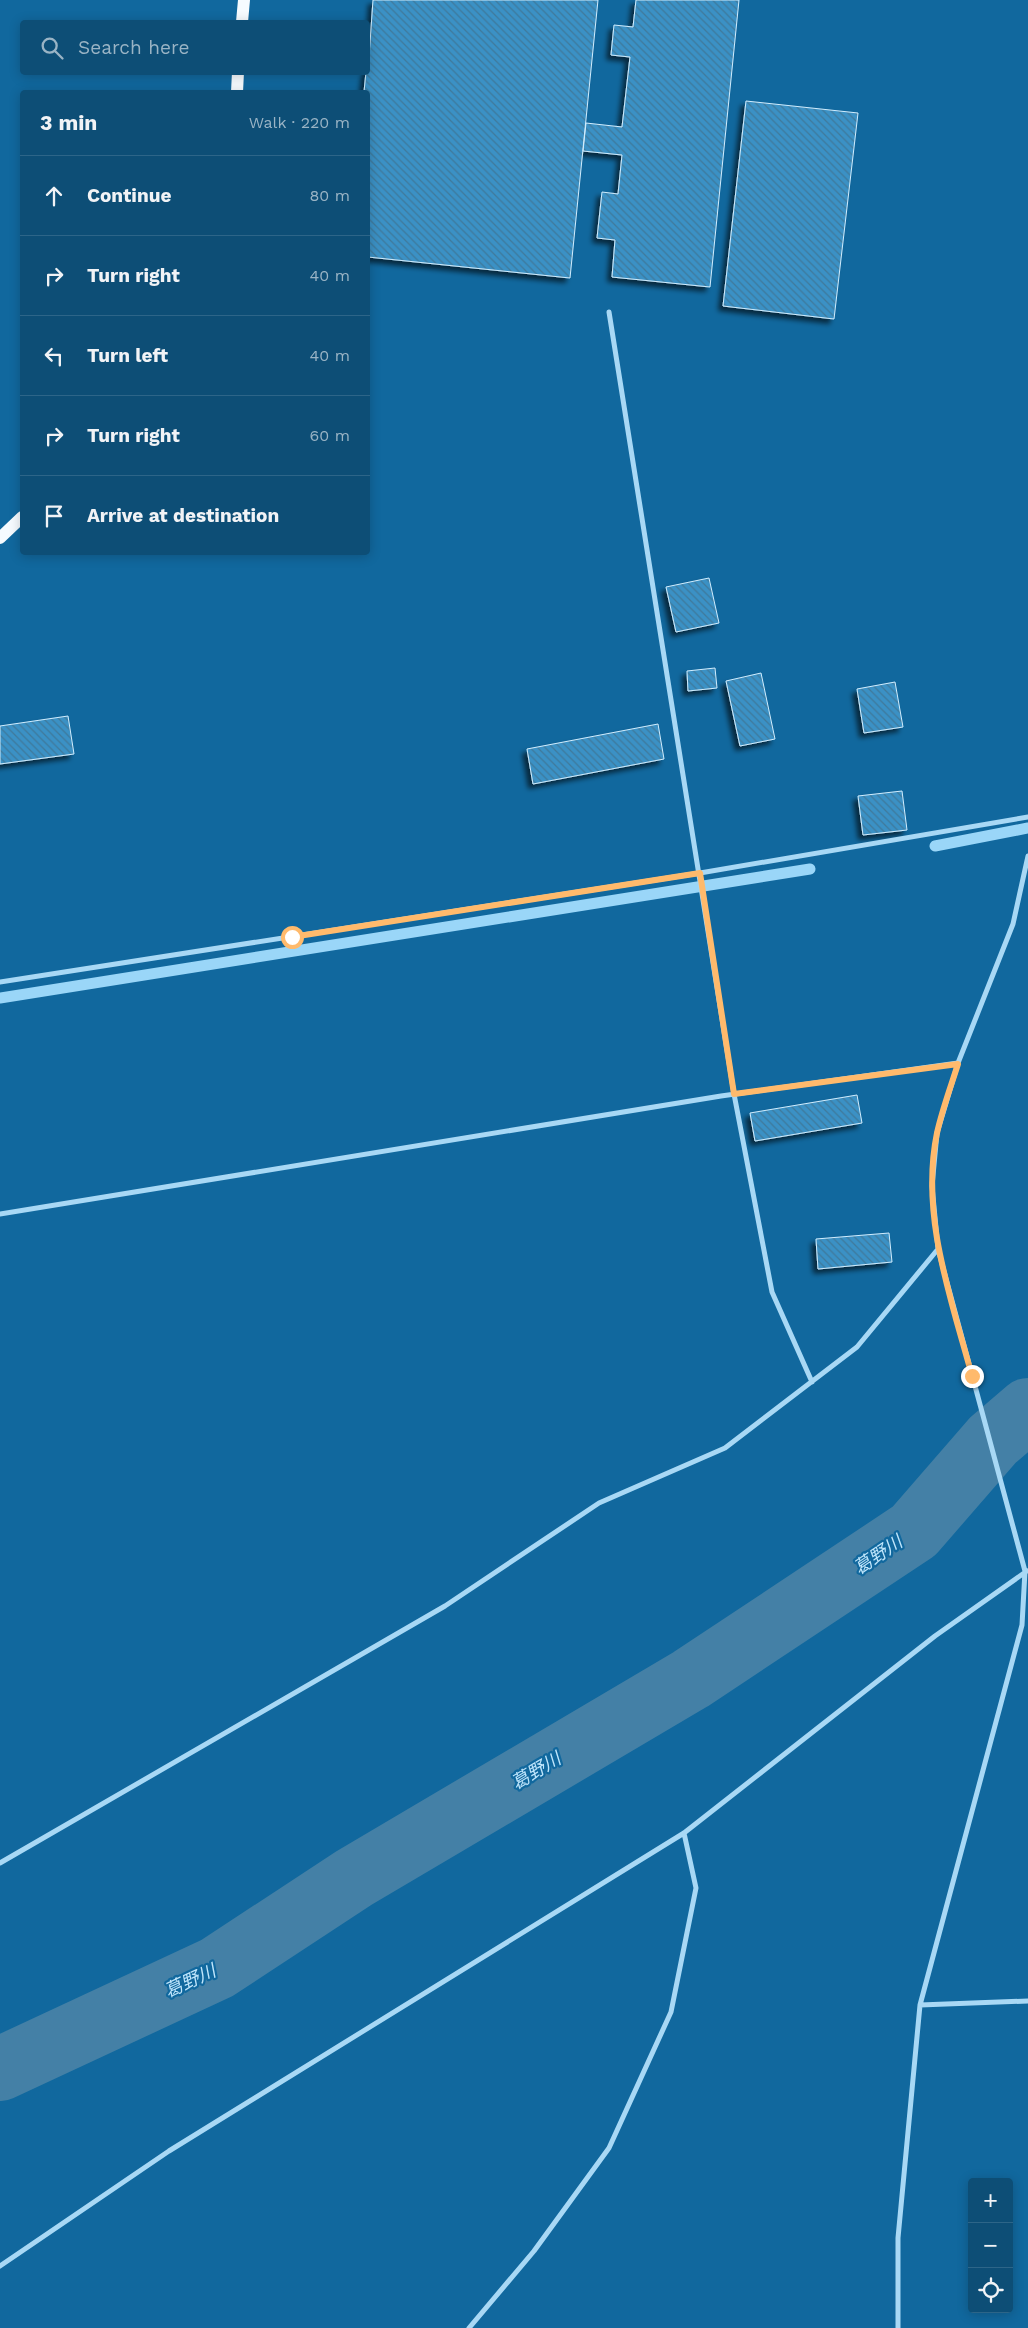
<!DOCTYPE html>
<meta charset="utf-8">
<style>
body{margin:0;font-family:"Work Sans","Noto Sans JP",sans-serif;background:#1b587e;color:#f1f3f6}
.controls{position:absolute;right:15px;bottom:15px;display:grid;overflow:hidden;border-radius:5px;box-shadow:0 2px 12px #0003}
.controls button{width:45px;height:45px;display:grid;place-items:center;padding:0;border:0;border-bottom:1px solid #2d6588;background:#0d4e76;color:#f1f3f6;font:25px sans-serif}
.stop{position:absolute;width:15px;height:15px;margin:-11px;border:4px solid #ffba6c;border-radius:50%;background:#fff}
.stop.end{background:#ffba6c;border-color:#fff;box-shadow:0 1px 5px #0008}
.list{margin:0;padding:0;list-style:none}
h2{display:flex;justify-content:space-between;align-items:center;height:65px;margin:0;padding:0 20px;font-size:21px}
h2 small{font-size:16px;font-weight:400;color:#9ab4c5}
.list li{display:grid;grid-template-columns:32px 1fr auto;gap:15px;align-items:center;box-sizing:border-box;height:80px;padding:0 20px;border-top:1px solid #2d6588}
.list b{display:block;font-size:19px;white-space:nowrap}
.list em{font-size:16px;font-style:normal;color:#9ab4c5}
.icon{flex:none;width:28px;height:28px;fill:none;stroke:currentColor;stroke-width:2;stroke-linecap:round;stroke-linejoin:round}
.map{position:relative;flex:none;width:1028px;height:2328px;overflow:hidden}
.search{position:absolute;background:#0d4e76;box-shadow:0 2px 12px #0003;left:20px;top:20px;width:350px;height:55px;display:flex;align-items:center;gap:12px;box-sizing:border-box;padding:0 18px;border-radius:5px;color:#9ab4c5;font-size:19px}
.panel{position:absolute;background:#0d4e76;box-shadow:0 2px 12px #0003;left:20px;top:90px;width:350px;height:465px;border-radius:5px}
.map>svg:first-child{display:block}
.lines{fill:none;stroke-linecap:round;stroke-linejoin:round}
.stream{stroke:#9ad6f8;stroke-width:11}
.river{stroke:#4480a6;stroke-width:64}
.building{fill:url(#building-back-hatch);stroke:#d1edfe;filter:url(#shadow)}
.minor{stroke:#a8d8f5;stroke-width:5}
.primary{stroke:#f6fbff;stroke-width:12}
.route{stroke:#ffba6c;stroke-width:6}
.labels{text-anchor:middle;stroke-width:4.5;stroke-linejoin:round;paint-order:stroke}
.water-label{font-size:18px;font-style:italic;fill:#c0e6fc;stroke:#11689e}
</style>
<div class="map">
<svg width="1028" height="2328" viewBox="0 0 1028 2328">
<defs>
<pattern id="building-back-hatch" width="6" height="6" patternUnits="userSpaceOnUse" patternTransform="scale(1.25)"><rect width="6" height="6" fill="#3a91c5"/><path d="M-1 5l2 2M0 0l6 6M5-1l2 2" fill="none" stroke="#40799b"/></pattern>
<filter id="shadow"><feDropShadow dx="-4.5" dy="4.5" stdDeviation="2.5" flood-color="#0009"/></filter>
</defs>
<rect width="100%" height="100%" fill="#11689e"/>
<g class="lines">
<!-- stream -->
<path class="stream" d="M935 846 1028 828
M0 998 810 869"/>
<!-- river -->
<path class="river" d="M0 2069 217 1968 354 1878 691 1679 914 1531 993 1440 1028 1410"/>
</g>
<!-- building -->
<path class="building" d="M373 0H598L570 278 368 257V92H364L366 72H368Z
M636 0H739L710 287 612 277 615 240 597 238 602 192 618 194 622 155 583 151 586 123 622 127 630 57 611 55 614 25 633 27Z
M746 101 858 113 834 319 723 306Z
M709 578 719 623 676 632 666 587Z
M715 668 717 688 688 691 687 671Z
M761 673 775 739 740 746 726 681Z
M895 682 903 727 864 733 857 689Z
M68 716 74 754 0 764V726Z
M658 724 664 759 533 784 527 749Z
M902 791 907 830 863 835 858 796Z
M857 1095 862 1123 755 1141 750 1113Z
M889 1233 892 1262 818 1269 816 1239Z"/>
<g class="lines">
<!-- minor -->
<path class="minor" d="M609 312 734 1094 772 1292 812 1382
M0 982 700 873 1028 817
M0 1214 721 1096 958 1063
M0 1863 445 1606 599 1503 725 1448 857 1347 938 1249
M920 2005 1028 2001
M0 2266 169 2151 684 1833 935 1636 1027 1571
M469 2328 534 2251 609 2148 671 2012 696 1888 684 1833
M898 2328V2238L920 2005 1022 1625 1025 1571 938 1249 932 1186 937 1133 958 1063 1013 924 1028 856"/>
<!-- primary -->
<path class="primary" d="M242 22 244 0
M237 92 238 72
M0 538 22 517"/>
</g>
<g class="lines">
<!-- route -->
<path class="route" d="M292 937 700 873 734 1094 958 1064C951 1086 942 1110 937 1133 920 1215 951 1298 972 1376"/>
</g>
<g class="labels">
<!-- water labels -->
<g class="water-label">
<text transform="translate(878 1555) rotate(-34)" y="6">葛野川</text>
<text transform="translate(536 1771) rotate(-31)" y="6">葛野川</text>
<text transform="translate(190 1981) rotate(-25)" y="6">葛野川</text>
</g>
</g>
</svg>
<div class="controls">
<button>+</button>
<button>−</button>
<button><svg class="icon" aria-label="locate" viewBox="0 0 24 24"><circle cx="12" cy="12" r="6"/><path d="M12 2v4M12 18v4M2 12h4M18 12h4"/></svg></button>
</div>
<div class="stop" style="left:292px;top:937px"></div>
<div class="stop end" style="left:972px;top:1376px"></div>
<div class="search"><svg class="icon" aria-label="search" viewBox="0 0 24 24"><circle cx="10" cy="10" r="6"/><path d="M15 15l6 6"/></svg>Search here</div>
<section class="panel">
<h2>3 min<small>Walk · 220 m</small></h2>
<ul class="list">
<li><svg class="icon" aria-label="ahead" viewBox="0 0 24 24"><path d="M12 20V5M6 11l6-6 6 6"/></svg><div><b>Continue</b></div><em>80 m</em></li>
<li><svg class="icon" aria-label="right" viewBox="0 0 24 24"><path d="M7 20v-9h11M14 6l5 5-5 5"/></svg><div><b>Turn right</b></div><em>40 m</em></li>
<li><svg class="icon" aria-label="left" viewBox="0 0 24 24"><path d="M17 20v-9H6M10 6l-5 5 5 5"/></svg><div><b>Turn left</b></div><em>40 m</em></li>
<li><svg class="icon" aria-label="right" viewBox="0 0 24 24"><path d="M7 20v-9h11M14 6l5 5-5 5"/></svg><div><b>Turn right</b></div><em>60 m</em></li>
<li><svg class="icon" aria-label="arrive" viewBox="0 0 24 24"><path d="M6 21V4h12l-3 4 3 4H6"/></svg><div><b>Arrive at destination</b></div></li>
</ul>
</section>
</div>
